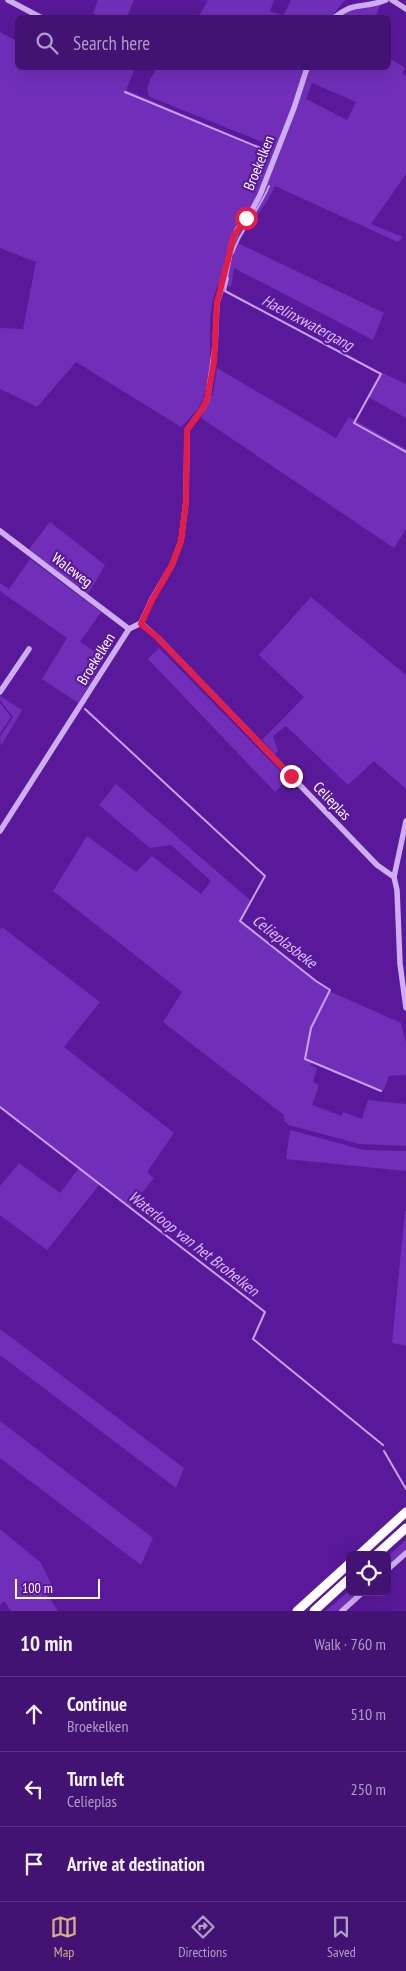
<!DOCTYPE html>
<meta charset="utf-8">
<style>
body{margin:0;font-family:"PT Sans Narrow",sans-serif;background:#4d207c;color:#f1f3f6}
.controls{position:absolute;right:15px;bottom:15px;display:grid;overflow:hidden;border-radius:8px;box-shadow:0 5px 20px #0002}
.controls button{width:45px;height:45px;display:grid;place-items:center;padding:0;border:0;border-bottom:1px solid #5b3286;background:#431374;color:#f1f3f6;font:25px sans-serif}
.scale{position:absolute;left:15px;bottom:12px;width:85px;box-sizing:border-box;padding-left:5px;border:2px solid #fff;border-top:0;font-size:14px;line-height:18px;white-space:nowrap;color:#fff;-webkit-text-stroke:4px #59199a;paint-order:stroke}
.stop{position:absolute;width:15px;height:15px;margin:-11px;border:4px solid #e11d48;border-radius:50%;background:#fff}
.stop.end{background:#e11d48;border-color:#fff;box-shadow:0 1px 5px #0008}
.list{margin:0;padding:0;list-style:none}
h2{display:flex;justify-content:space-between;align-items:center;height:65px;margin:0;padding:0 20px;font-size:21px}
h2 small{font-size:16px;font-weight:400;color:#af9ec5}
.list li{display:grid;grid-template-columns:32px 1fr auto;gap:15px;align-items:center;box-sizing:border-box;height:75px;padding:0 20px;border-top:1px solid #5b3286}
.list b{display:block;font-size:19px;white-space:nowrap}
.list p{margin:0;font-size:16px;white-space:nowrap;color:#af9ec5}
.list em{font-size:16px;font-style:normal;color:#af9ec5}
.icon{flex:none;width:28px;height:28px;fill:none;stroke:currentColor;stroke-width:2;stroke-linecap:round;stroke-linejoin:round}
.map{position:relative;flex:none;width:406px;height:1611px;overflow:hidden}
.search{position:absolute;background:#431374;box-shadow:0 5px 20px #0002;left:15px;right:15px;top:15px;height:55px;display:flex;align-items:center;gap:12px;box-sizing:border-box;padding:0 18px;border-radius:8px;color:#af9ec5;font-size:19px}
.sheet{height:290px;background:#431374}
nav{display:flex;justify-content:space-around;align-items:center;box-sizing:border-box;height:70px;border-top:1px solid #5b3286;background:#431374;font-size:14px;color:#af9ec5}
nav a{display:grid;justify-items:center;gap:2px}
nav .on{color:#d6ab8b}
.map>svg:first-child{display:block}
.green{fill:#712fb9;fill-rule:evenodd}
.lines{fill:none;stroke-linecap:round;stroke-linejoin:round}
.stream{stroke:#c8a1f3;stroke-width:2}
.minor{stroke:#ceaef1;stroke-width:5.5}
.highway{stroke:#fff;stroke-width:9}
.route{stroke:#e11d48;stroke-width:6}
.labels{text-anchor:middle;stroke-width:4.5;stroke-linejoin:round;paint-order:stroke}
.street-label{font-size:15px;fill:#fff;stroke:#59199a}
.water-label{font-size:16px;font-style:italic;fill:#d8bbf8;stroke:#59199a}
</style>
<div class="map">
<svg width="406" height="1611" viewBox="0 0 406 1611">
<rect width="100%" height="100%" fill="#59199a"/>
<!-- green -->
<path class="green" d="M98 0H134L127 17H96L97 16 93 13Z
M206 0H274L270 11 283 16 291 0H345L331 17H198L208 1Z
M348 5H380L376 17 337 18Z
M0 32 17 41 18 68H135L126 90 268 150 270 145 150 97C143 88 152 77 157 68H388L389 58 405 68 402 73 406 76V174L371 224 403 237 398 242 275 186C266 208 249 223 238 243L384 313 373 340 234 268 231 287 218 284C215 293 212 301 211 311 208 342 215 378 199 407 194 414 187 421 181 427L76 362 37 407 0 389V328L23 329 36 262 0 248ZM312 83 356 102 347 120 306 99Z
M217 368 336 438 349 417 406 449V529L394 548 201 418 213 394Z
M380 372 406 384V418L368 397Z
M50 522 105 565 88 594 29 549Z
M30 559 101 612 80 642 105 658 78 703 42 679 67 638 0 591V583L9 589Z
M311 597 406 675V789L374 761 348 785 286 726 273 736 278 751 275 754 262 740 304 697 259 655Z
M159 648 288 779 275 792 148 659Z
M0 696 22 710 1 746 0 737 13 717 0 700Z
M0 703 11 717 0 734Z
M116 784 251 901 239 921 329 991 401 1023 406 1042V1075L389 1076 383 1091 313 1062 310 1065 317 1068 313 1082 319 1085 312 1105 342 1116 343 1112 362 1119 368 1100 406 1104V1146L359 1144 289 1125 284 1121V1115L163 1022 182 992 53 891 87 836 136 872 152 856 201 894 211 881 171 845 150 848 99 805Z
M2 927 100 1002 64 1047 174 1133 147 1172 154 1178 131 1207 100 1184 47 1250 0 1215V1186L19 1163 60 1193 79 1168 0 1108V930Z
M290 1130 364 1150 406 1151V1171L286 1159Z
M405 1211H406V1346L392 1343Z
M0 1329 184 1468 176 1488 0 1355Z
M0 1421 153 1538 141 1565 0 1458Z
M0 1529 41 1563 53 1588 46 1593 58 1611H11L4 1601 0 1605Z
M406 1540V1550L387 1568V1557Z
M350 1590V1592H360L339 1611H326Z"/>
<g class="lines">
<!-- stream -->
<path class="stream" d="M125 92 265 150 268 154 258 181
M233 253C241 228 260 210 269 186
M228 278 225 291 381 374 354 423 406 452
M85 709 265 876 240 921 316 981 330 990 311 1028 305 1059 381 1091
M0 1107 265 1312 253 1339 383 1445
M384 1451 406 1489"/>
<!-- minor -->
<path class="minor" d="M8 0 42 18
M392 0 406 9
M334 18C356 0 360 10 386 0
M0 531 129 629
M141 623 158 638 377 865 394 877 397 890 400 964 406 1008
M0 692 29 649
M0 831 129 629 141 623 152 599 172 565 181 541 186 502 187 430 203 408 208 397 215 346 217 303 225 278 232 243 237 230 252 210 260 195 294 108 307 68
M394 877 406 821
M387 1570 406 1553
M342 1611 363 1592"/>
<!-- highway -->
<path class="highway" d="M359 1555 406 1512
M376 1555 406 1528
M297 1611 350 1563
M314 1611 350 1578"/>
</g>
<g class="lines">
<!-- route -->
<path class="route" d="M246 218 234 236 217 303 214 361 208 396 203 408 187 430 186 502 181 541 172 565 152 600 141 624 158 638 291 776"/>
</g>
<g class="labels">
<!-- street labels -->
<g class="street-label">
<text transform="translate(259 163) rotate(-68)" y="5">Broekelken</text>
<text transform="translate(72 570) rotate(37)" y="5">Waleweg</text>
<text transform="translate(96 659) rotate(-58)" y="5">Broekelken</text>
<text transform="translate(332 801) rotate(46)" y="5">Celieplas</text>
</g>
<!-- water labels -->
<g class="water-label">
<text transform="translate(308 322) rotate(28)" y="6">Haelinxwatergang</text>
<text transform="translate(285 941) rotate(38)" y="6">Celieplasbeke</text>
<text transform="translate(194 1243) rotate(38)" y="6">Waterloop van het Brohelken</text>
</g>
</g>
</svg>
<div class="controls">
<button><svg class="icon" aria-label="locate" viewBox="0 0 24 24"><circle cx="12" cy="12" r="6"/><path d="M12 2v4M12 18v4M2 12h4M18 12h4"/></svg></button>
</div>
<div class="scale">100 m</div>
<div class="stop" style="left:246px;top:218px"></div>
<div class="stop end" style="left:291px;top:776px"></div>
<div class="search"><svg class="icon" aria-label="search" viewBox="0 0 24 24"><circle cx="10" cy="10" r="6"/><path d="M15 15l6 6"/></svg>Search here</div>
</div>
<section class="sheet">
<h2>10 min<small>Walk · 760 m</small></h2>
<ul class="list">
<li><svg class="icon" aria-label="ahead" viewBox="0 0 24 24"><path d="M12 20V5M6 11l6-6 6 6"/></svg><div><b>Continue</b><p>Broekelken</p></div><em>510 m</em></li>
<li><svg class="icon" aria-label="left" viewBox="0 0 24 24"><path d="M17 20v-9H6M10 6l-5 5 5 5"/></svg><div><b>Turn left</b><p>Celieplas</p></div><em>250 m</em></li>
<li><svg class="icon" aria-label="arrive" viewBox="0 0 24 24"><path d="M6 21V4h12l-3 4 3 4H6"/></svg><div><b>Arrive at destination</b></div></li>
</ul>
</section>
<nav>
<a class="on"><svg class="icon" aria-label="map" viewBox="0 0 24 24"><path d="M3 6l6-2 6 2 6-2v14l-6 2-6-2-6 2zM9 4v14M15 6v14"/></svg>Map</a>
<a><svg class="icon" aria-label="directions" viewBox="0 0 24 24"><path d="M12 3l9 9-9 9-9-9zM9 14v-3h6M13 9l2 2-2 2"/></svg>Directions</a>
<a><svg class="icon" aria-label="saved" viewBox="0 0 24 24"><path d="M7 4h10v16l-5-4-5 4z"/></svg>Saved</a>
</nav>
